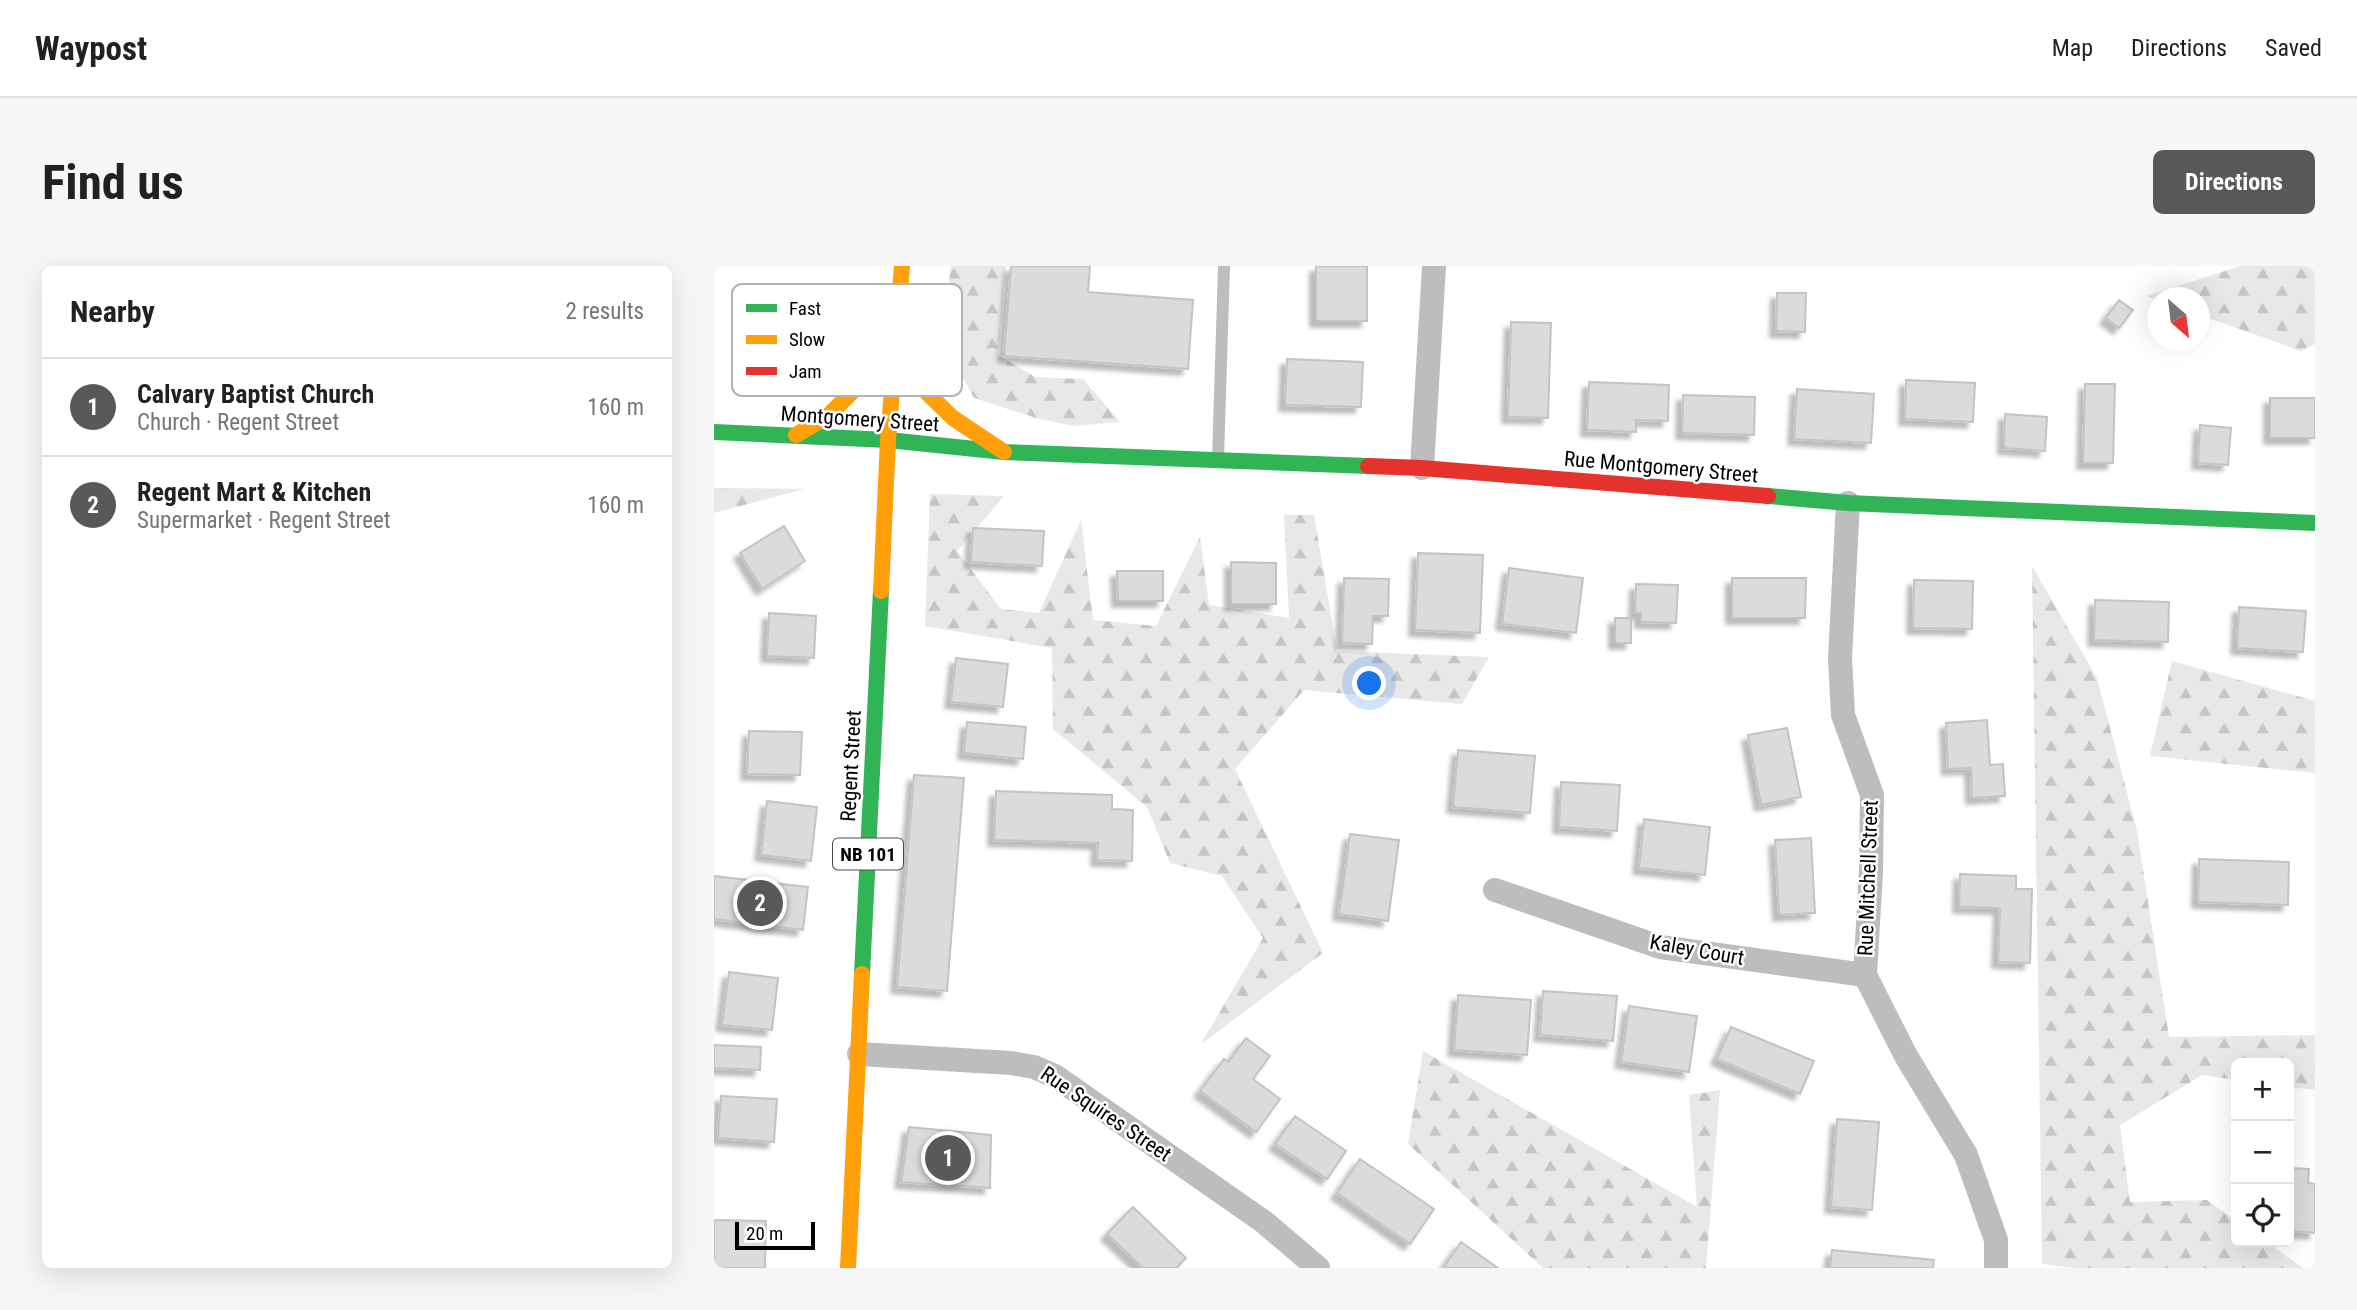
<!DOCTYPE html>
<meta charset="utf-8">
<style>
body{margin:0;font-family:"Roboto Condensed",sans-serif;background:#f6f6f6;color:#202124}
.controls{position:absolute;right:21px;bottom:21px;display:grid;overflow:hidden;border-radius:10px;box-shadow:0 7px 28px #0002}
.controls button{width:63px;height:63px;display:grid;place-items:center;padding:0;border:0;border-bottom:2px solid #e0e0e0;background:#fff;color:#202124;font:35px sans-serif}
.compass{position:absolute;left:1433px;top:21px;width:63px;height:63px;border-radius:50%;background:#fff;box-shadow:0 7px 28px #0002;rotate:152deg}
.scale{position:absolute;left:21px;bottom:18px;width:80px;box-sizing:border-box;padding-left:7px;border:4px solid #000;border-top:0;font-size:19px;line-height:24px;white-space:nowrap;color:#000;-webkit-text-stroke:5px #fff;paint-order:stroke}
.you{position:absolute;left:656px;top:418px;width:24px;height:24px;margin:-18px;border:5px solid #fff;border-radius:50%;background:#1a73e8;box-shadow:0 0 0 10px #1a73e833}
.badge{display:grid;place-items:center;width:46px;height:46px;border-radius:50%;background:#595959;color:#fff;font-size:23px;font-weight:700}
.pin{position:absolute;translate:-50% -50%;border:4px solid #fff;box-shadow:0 2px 7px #0006}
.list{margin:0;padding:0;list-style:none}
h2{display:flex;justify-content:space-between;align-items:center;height:91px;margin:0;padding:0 28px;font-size:30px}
h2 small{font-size:23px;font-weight:400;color:#757577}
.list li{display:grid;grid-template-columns:46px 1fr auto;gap:21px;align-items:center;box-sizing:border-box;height:98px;padding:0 28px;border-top:2px solid #e0e0e0}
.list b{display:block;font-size:26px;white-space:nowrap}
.list p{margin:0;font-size:23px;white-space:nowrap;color:#757577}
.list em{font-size:23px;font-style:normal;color:#757577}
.icon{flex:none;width:38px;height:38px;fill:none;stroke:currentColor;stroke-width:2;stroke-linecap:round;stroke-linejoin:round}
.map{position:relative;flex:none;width:1601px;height:1002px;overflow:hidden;border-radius:10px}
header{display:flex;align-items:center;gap:42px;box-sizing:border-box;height:98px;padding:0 35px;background:#fff;border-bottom:2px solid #e0e0e0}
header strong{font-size:33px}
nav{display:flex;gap:38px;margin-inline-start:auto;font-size:24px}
.intro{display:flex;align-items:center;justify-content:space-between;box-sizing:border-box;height:168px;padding:0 42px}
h1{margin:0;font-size:49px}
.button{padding:18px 32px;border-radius:10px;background:#595959;color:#fff;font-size:24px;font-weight:700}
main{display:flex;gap:42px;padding:0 42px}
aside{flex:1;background:#fff;border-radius:10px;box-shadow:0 7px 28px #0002}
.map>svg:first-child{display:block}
.forest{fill:url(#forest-firs)}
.building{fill:#dbdbdb;stroke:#c3c3c3;stroke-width:2;filter:url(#shadow)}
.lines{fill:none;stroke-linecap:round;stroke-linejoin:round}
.lane{stroke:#bdbdbd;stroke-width:12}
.street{stroke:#bdbdbd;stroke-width:24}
.fast{stroke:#30b455;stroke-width:16}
.slow{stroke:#ff9f0a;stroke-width:16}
.jam{stroke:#e5322d;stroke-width:16}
.labels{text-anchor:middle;stroke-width:5;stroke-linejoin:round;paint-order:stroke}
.shield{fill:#fff;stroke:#4c4c4c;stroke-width:2}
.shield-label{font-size:19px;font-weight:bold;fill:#000}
.street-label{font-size:21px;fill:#000;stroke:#fff}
.key{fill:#fff;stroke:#b2b2b2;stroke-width:2}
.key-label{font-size:19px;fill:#000}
</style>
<header>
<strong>Waypost</strong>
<nav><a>Map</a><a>Directions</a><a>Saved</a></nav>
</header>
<div class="intro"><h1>Find us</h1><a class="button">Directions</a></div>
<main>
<aside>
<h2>Nearby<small>2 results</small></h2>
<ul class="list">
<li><span class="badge">1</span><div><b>Calvary Baptist Church</b><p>Church · Regent Street</p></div><em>160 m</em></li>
<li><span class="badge">2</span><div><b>Regent Mart &amp; Kitchen</b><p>Supermarket · Regent Street</p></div><em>160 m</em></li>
</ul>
</aside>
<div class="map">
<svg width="1601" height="1002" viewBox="0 0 1601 1002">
<defs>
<pattern id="forest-firs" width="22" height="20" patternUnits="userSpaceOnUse" patternTransform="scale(1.75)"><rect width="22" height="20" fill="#e8e8e8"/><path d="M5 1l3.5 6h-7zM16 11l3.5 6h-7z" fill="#c5c5c5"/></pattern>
<filter id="shadow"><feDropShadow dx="-6" dy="6" stdDeviation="2" flood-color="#0004"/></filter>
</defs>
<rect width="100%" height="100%" fill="#fff"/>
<!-- forest -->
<path class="forest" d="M237 0H292L284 89 321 111 369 113 406 156 359 160 322 152 260 132 227 71Z
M1526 0H1601V78L1587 85 1486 49V32H1444L1443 34 1433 30Z
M0 222 91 223 0 247Z
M216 228 290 230 243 285 287 343 325 347 367 254 379 354 442 360 486 271 495 339 575 352 570 249H600L623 385 775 391 748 438 590 424 521 503 609 687 487 778 549 672 508 610 456 597 433 541 339 463 338 382 211 360Z
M1318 300 1383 412 1423 565 1455 771 1601 769V824L1575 821V797H1522V814L1488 809 1406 859 1416 936 1493 934 1522 955V976H1552L1589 1002H1360L1328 998Z
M1458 395 1601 435V507L1436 490Z
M709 785 983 941 975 829 1006 824 992 1002H829L694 878Z"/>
<!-- building -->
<path class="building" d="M297 0H376L374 26 479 34 474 103 290 90Z
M602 0H653V55H602Z
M1063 27H1092L1091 66 1062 65Z
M1405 34 1419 44 1405 62 1392 52Z
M797 56 837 57 834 152 794 151Z
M573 93 649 96 647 141 571 139Z
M1192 114 1261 117 1259 156 1191 153Z
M875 116 955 119 954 155 922 154V166L873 164Z
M1371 118H1401L1399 197H1369Z
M1083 123 1160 128 1157 177 1080 173Z
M969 129 1041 131 1040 169 968 167Z
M1556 132H1601V172H1556Z
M1291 148 1333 151 1331 185 1290 182Z
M1486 159 1517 162 1514 199 1484 197Z
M70 260 91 295 48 323 26 287Z
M259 262 330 265 328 300 257 296Z
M704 287 769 289 766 367 701 364Z
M517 296 562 297V338H517Z
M795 302 869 312 862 367 788 358Z
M403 305H449V335H404Z
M630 312 675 313 674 350H659L658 378 628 377Z
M1018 312H1092L1091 352H1018Z
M1200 314 1259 315 1258 363 1199 362Z
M922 318 964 319 962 357 927 356V347H921Z
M1381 334 1455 336 1454 376 1380 374Z
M1525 341 1592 345 1589 386 1523 382Z
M55 347 102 350 100 392 53 390Z
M901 352H917V377H901Z
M242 392 294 398 289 441 237 436Z
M1273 454 1276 499 1289 498 1291 530 1258 532 1257 502 1234 503 1232 457Z
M253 456 312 461 309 493 250 487Z
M1073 462 1087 531 1047 539 1034 469Z
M35 465 88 466 86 509 33 508Z
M744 484 821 490 816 547 739 541Z
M200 509 250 512 233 725 183 721Z
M847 516 906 519 903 565 845 561Z
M282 525 398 529V543L419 544 418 595 383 594 384 577 280 574Z
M53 535 103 541 97 595 47 589Z
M930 553 996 561 991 609 925 602Z
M636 568 685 574 674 655 625 648Z
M1097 572 1101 647 1065 649 1061 574Z
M1485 593 1575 596 1574 639 1484 636Z
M1246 608 1302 610V623H1318L1316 697 1284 696 1286 642 1245 641Z
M0 610 94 621 89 664 0 653Z
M15 706 64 712 58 764 8 759Z
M829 725 903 730 899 775 826 769Z
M744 729 817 734 813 789 740 784Z
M915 740 983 750 975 806 907 796Z
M1017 761 1100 795 1086 828 1003 793Z
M532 772 556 790 539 813 566 833 542 866 486 825 510 793 514 796Z
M0 779 47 781 46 804 0 802Z
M7 830 63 833 60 876 4 872Z
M581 850 632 885 613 913 561 878Z
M1123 853 1165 856 1158 944 1117 941Z
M195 861 277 869 276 922 187 916Z
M646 893 720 943 696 978 623 927Z
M1575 902 1595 903 1594 917 1601 918V967L1575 965Z
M419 941 472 992 462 1002H429L393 968Z
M0 954 52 955 51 1002H0Z
M747 976 784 1002H729Z
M1118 984 1220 994 1219 1002H1116Z"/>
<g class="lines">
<!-- lane -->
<path class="lane" d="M504 192 510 0"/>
<!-- street -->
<path class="street" d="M708 202 720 0
M1134 237 1126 392 1129 449 1158 529 1157 606 1151 709 1192 790 1252 889 1282 974V1002
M781 624 946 681 1151 709
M145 788 297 797 320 801 341 810 550 956 604 1002"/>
<!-- fast -->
<path class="fast" d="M0 166 174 174 290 186 654 200
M1054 230 1134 237 1601 257
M148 708 167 325"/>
<!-- slow -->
<path class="slow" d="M187 70 206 120 239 152 290 186
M82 169 114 150 140 124 184 65
M167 325 174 174 188 0
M134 1002 148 708"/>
<!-- jam -->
<path class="jam" d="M654 200 708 202 1054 230"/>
</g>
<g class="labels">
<!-- shield labels -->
<rect class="shield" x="119" y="572.5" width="70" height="31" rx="5"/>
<g class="shield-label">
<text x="154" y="595">NB 101</text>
</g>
<!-- street labels -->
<g class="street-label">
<text transform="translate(146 153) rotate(4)" y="7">Montgomery Street</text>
<text transform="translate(947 201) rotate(5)" y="7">Rue Montgomery Street</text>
<text transform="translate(137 500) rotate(-87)" y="7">Regent Street</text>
<text transform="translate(1154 612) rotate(-88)" y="7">Rue Mitchell Street</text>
<text transform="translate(983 684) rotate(10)" y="7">Kaley Court</text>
<text transform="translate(392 848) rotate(34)" y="7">Rue Squires Street</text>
</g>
</g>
<!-- legend -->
<rect x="18" y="18" width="230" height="112" rx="10" class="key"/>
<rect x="32" y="38" width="31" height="8" fill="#30b455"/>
<rect x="32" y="69" width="31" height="9" fill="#ff9f0a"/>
<rect x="32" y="101" width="31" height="8" fill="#e5322d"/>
<g class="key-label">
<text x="75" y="49">Fast</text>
<text x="75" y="80">Slow</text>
<text x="75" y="112">Jam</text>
</g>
</svg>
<div class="controls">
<button>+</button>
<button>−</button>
<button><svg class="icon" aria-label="locate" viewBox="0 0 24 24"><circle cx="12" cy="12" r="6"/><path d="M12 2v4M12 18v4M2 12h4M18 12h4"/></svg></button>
</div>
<svg class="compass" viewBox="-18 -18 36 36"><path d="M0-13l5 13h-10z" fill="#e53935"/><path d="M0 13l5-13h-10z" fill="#757577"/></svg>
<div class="scale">20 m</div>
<div class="you"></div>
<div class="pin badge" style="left:234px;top:892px">1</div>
<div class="pin badge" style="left:46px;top:637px">2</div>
</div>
</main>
